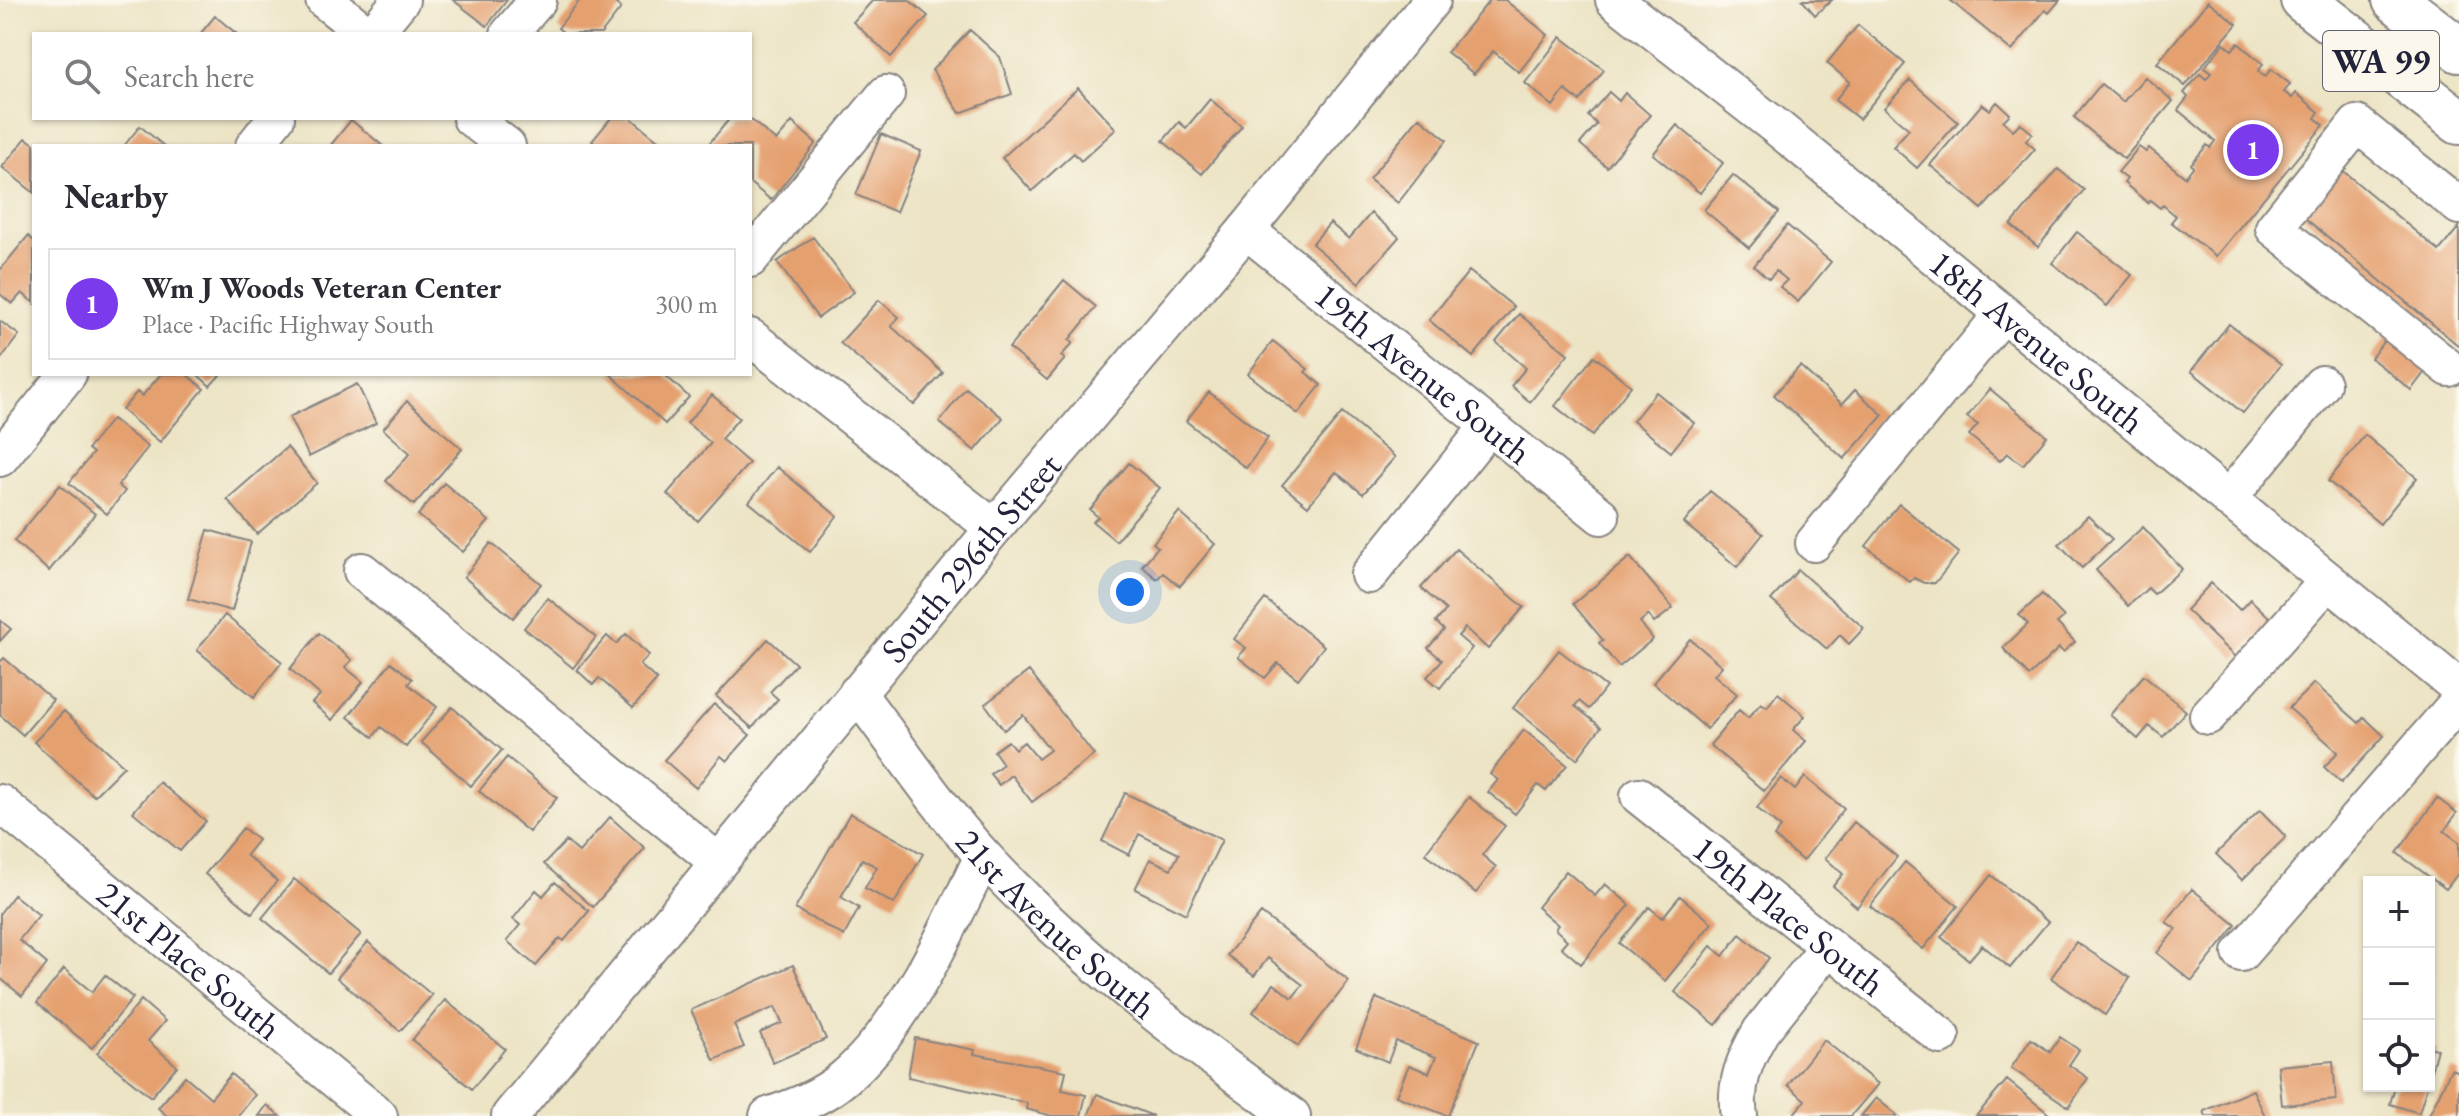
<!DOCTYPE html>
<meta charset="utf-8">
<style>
body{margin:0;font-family:"EB Garamond",serif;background:#f2f2f3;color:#2b2b33}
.controls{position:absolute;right:24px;bottom:24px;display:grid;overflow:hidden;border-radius:0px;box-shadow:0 2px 6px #0004}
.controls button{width:72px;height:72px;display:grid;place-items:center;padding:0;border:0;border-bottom:2px solid #e1e1e2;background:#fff;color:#2b2b33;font:40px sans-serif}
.you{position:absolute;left:1130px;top:592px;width:28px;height:28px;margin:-20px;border:6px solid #fff;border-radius:50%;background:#1a73e8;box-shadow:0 0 0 12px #1a73e833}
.badge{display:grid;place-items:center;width:52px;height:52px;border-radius:50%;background:#7c3aed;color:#fff;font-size:26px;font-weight:700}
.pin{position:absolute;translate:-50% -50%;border:4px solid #fff;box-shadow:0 2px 8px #0006}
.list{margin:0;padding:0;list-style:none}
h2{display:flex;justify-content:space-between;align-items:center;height:104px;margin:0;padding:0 32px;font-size:34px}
h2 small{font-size:26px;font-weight:400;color:#7c7c81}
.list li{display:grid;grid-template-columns:52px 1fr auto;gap:24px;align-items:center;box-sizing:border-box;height:112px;margin:0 16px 16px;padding:0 16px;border:2px solid #e1e1e2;border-radius:0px}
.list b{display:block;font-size:30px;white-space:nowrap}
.list p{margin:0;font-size:26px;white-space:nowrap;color:#7c7c81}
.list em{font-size:26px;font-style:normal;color:#7c7c81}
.icon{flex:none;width:44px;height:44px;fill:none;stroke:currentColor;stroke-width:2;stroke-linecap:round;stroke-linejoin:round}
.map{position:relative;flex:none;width:2459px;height:1116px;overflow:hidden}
.search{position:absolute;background:#fff;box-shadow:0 2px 6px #0004;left:32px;top:32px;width:720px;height:88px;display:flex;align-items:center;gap:20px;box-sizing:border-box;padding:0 28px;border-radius:0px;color:#7c7c81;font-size:30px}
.panel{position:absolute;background:#fff;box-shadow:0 2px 6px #0004;left:32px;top:144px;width:720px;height:232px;border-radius:0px}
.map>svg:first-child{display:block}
.building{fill:#e5a06f}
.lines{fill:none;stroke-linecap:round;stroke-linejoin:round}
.minor-casing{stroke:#878380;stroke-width:40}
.major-casing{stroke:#878380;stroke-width:48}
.minor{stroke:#fff;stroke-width:36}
.major{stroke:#fff;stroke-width:44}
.labels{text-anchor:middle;stroke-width:8;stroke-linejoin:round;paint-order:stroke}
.shield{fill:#fbf7ec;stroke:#636270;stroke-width:2}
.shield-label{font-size:34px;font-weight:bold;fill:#22223b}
.street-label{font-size:36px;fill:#22223b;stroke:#fbf7ec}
</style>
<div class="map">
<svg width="2459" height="1116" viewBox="0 0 2459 1116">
<rect width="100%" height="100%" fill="#fbf7ec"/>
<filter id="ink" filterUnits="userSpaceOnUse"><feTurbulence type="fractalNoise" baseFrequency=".0125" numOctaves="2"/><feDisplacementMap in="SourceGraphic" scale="16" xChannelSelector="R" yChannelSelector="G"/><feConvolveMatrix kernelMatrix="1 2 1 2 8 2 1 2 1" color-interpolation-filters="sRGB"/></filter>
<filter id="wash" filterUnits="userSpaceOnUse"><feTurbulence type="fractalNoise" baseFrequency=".006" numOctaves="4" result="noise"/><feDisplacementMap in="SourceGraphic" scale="32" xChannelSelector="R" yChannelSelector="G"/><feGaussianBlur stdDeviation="1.8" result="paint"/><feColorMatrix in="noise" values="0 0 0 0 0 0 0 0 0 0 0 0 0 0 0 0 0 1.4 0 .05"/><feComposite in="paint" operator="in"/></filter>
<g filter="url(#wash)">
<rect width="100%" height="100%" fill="#ece4c5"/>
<g id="blocks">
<!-- building -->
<path class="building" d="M453 0H507L487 26Z
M580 0H611L621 8 601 34H565L558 28Z
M873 0H909L928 16 891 57 853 22Z
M1490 0H1505L1548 35 1519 72 1493 51 1474 74 1447 52Z
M1802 0H1832L1815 15Z
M1950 0H2060L2049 13 2045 10 2012 51Z
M2208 1 2237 24 2185 86 2157 63Z
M215 16 237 34H200Z
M1858 25 1905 64 1859 119 1835 100 1850 82 1827 63Z
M970 30 1000 57 1012 94 960 113 932 70Z
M1561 37 1604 70 1580 101 1565 90 1553 106 1525 83Z
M2224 43 2232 50 2238 43 2263 64 2258 71 2265 77 2271 69 2290 84 2284 92 2292 98 2296 93 2319 112 2315 118 2324 125 2216 256 2171 222 2176 216 2163 205 2160 208 2150 200 2148 203 2124 183 2127 179 2118 172 2139 147 2146 152 2149 148 2185 177 2193 167 2191 164 2207 145 2210 148 2215 141 2178 110 2188 97 2184 93 2200 74 2206 79 2211 73 2204 68Z
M2145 77 2173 101 2124 159 2074 117 2101 84 2123 102Z
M1910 80 1958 122 1917 168 1893 147 1909 129 1884 108Z
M1078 88 1116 129 1081 161 1074 153 1032 191 1002 158Z
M1609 92 1619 101 1625 93 1650 115 1607 167 1580 144 1597 124 1588 116Z
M1210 99 1242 126 1202 174 1163 141 1179 122 1186 128Z
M1997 102 2010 114 2003 121 2013 130 2020 123 2032 133 2026 141 2035 149 1982 209 1930 165 1982 104 1990 110Z
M1419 117 1447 140 1398 203 1369 179Z
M611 118H631L665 146H598L592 141Z
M730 118H749L776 141 792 122 816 143 771 200 750 183V146H707Z
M351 120 383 146H330Z
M1677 125 1723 163 1700 193 1653 154Z
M140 126 164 146H124Z
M881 134 921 151 896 212 856 195Z
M26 138 34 144V193L2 167Z
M2337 166 2439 251 2459 227V346L2299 213Z
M2058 169 2084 190 2038 247 2011 225Z
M1733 175 1779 212 1749 248 1704 210Z
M1371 213 1399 237 1359 283 1312 244 1330 223 1349 239Z
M1787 225 1831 262 1798 302 1780 287 1787 280 1776 271 1769 279 1754 266Z
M2077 232 2132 275 2107 306 2052 263Z
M28 236 34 241V303L22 293 12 304 0 294V270Z
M813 237 854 292 818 318 777 262Z
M1469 271 1514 307 1473 357 1429 320Z
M1064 280 1096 307 1069 340 1073 343 1061 356 1065 359 1047 380 1009 348Z
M879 300 899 317 891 326 943 373 914 405 840 343Z
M1519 314 1568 354 1530 402 1511 386 1526 368 1496 342Z
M0 321 19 335 0 360Z
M2229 324 2281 365 2243 413 2191 371Z
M2390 333 2430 365 2411 390 2371 358Z
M1273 341 1308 369 1305 372 1321 385 1298 414 1248 374Z
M1594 356 1631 386 1592 436 1555 406Z
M1800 366 1842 404 1855 390 1883 415 1844 459 1774 395Z
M161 374H186L204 389 160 442 122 410 137 392 142 396Z
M197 374H221L210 386Z
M610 374H664L689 397 665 424Z
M357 384 376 423 309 457 289 417Z
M966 388 1003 418 975 451 939 422Z
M1990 389 2047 436 2023 465 2007 453 2000 461 1969 435 1978 425 1967 417Z
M1209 392 1268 438 1246 468 1186 421Z
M1656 392 1694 423 1671 452 1633 421Z
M712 395 739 418 721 439 749 463 698 521 667 494 711 443 687 423Z
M407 401 462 449 414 505 386 481 410 453 383 429Z
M1342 413 1395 457 1363 494 1336 472 1308 506 1282 485Z
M112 419 148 447 118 485 125 491 107 514 69 483 93 453 88 449Z
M2365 435 2417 478 2380 524 2328 481Z
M287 447 317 483 257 534 227 499Z
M1129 463 1160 488 1116 541 1093 522 1098 517 1090 510Z
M777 467 837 516 810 552 749 502Z
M444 483 489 521 463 552 418 515Z
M60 485 95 514 49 571 14 541Z
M1710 491 1763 534 1737 567 1684 523Z
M1899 504 1959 553 1935 583H1924L1914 578 1910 582 1866 546Z
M1179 512 1215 544 1180 586 1163 573 1157 579 1142 566 1158 547 1153 543Z
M2088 516 2112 539 2082 568 2059 544Z
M2143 527 2182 569 2154 594 2148 588 2128 606 2096 570Z
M208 530 251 542 232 611 188 599Z
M491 543 541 584 513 618 464 577Z
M1456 549 1524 607 1488 649 1465 628 1458 636 1472 648 1440 688 1427 677 1442 660 1428 648 1444 630 1436 622 1446 610 1421 588Z
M1630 557 1673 608 1654 623 1648 615 1640 622 1653 639 1619 667 1599 643 1603 640 1573 604Z
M1798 570 1864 628 1849 644 1840 635 1827 649 1771 600Z
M2211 583 2240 610 2250 599 2272 620 2236 658 2186 610Z
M2042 594 2064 617 2057 623 2075 642 2063 652 2059 648 2029 676 2003 648 2028 624 2019 615Z
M548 598 596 637 573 668 524 628Z
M1265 599 1324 646 1298 679 1278 663 1265 678 1238 657 1246 648 1234 639Z
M225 615 282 662 254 697 197 650Z
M0 620 11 629 0 641Z
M319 633 352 660 345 667 363 682 332 720 312 703 320 695 290 669Z
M626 634 649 655 640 665 657 680 633 708 599 678 593 685 577 670 607 636 616 644Z
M768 639 796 664 770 692 778 699 752 728 716 696Z
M1690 639 1722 666 1714 675 1737 694 1707 729 1653 683Z
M1559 650 1606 687 1589 709 1579 701 1575 706 1601 727 1577 759 1513 708Z
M4 658 53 700 23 735 0 715V662Z
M391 662 412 679 408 684 437 707 406 747 381 727 373 737 348 717Z
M1029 671 1094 755 1032 802 1011 775 999 785 990 774 1003 764 994 751 1008 741 1015 749 1024 742 1038 759 1050 750 1023 715 1004 730 985 704Z
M2144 675 2186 711 2163 737 2149 726 2138 739 2110 715Z
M2314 683 2359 723 2364 717 2384 736 2341 783 2324 767 2338 752 2289 708Z
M1778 693 1805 716 1793 730 1806 741 1764 791 1710 745 1739 710 1748 718 1761 703 1767 707Z
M714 704 750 735 727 761 721 756 696 788 664 760Z
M452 707 502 750 471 786 421 742Z
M64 711 124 766 94 796 34 742Z
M1524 730 1567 765 1546 791 1538 785 1515 814 1488 792 1498 780 1490 774Z
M507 757 557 798 529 832 479 791Z
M1805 777 1844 809 1803 861 1774 837 1781 828 1757 808 1781 778 1795 790Z
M159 782 206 821 180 851 133 812Z
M1125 793 1222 840 1186 914 1135 889 1150 859 1171 869 1179 854 1139 834 1129 855 1102 841Z
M1469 797 1505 826 1482 855 1496 867 1476 893 1425 853Z
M2437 798 2457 813 2444 831 2459 842V872L2446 889 2397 853Z
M2260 810 2286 837 2242 880 2216 854Z
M850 813 923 854 894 904 865 888 877 867 862 859 841 897 859 908 844 936 795 909Z
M610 817 645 848 593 907 544 864 566 841 579 852Z
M1854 822 1897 857 1857 907 1833 886 1843 874 1825 858Z
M243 828 258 840 246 855 277 881 252 913 205 874Z
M1905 862 1958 906 1923 949 1870 906Z
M1566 871 1595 896 1605 884 1630 905 1581 964 1561 947 1567 940 1555 929 1558 925 1537 907Z
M1991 875 2048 922 2010 968 1982 945 1969 960 1941 937Z
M294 879 361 934 328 973 262 918Z
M555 882 589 911 564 941 560 938 536 966 507 941 520 925 513 919 536 890 543 896Z
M2192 889 2236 925 2192 981 2157 953 2176 929 2166 922Z
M14 895 39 915 19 940 47 964 22 996 0 978V913Z
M1680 896 1712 923 1665 981 1619 943 1649 907 1662 918Z
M1261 913 1349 981 1298 1046 1253 1012 1274 984 1292 998 1303 985 1268 958 1254 976 1227 955Z
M1740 934 1769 958 1716 1025 1675 992 1711 946 1723 956Z
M368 942 432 995 400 1031 337 978Z
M2076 942 2130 978 2105 1015 2051 978Z
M793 965 826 1039 773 1063 760 1033 782 1023 775 1007 734 1025 744 1047 714 1060 691 1010Z
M64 969 92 992 105 975 133 998 92 1048 37 1003Z
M1376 998 1479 1041 1448 1116 1396 1096 1409 1065 1429 1073 1436 1057 1396 1041 1388 1062 1356 1048Z
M141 1000 165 1021 148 1041 177 1066 151 1097 97 1053Z
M445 1000 505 1049 472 1089 412 1040Z
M2060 1037 2079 1050 2069 1065 2088 1078 2069 1107 2011 1068 2031 1039 2050 1052Z
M915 1038 975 1050 974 1054 1066 1071 1062 1090 1086 1095 1081 1116H1052L1026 1109 1027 1103 908 1077Z
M1824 1040 1878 1084 1851 1116H1794L1793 1115 1805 1100 1788 1085Z
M2429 1047 2437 1049 2430 1075H2429Z
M2333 1061 2336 1100 2282 1105 2278 1066Z
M2451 1069 2459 1072V1116H2432L2429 1115Z
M231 1074 255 1095 238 1116H167L158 1108 185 1076 211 1098Z
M2007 1080 2049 1114 2047 1116H1976Z
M2395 1086H2427L2419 1113 2390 1104Z
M2253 1090 2265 1116H2206L2204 1111Z
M1097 1094 1153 1116H1088Z
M1876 1098 1898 1116H1861Z
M267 1105 280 1116H259Z"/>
</g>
</g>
<g filter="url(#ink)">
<use href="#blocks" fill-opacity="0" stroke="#878380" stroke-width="2"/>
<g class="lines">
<defs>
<g id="minor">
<path d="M324 0 367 34"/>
<path id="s1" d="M1614 0 1779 129 2459 688"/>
<path d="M373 34 401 0"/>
<path d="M509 34 538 0"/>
<path d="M471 118 507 146"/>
<path d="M254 146 276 118"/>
<path id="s2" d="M1246 230 1601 516"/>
<path d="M750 259 886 94"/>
<path d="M750 337 994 528"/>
<path d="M2449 368 2274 228 2357 124 2459 206"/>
<path d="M0 458 68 374"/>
<path d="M2228 499 2322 384"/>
<path d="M1814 543 2002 315"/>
<path d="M362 571 718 862"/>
<path d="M1369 575 1489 426"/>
<path id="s3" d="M857 693C899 748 938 807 984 857 1075 956 1184 1038 1292 1116"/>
<path d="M2208 716 2328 581"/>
<path id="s4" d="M1639 796 1941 1036"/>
<path id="s5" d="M0 803 379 1116"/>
<path d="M2241 953 2459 701"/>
<path id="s6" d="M510 1116 994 528 1246 230 1432 0"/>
<path d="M768 1116C795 1107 822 1097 844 1078 902 1030 951 924 983 856"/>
<path d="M1739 1116C1734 1084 1745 1058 1761 1031L1828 947"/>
</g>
<path id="major" d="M2303 0 2459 122
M2395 0 2459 50"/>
</defs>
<!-- minor casing -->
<use href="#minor" class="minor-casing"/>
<!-- major casing -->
<use href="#major" class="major-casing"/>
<!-- minor -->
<use href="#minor" class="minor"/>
<!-- major -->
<use href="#major" class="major"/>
</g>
</g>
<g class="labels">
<!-- shield labels -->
<rect class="shield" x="2323" y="31" width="116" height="60" rx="6"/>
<g class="shield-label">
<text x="2381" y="73">WA 99</text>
</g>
<!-- street labels -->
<g class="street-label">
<text dy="13" stroke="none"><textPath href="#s1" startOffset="544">18th Avenue South</textPath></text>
<text dy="13" stroke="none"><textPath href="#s2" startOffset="228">19th Avenue South</textPath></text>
<text dy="13" stroke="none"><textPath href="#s6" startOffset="724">South 296th Street</textPath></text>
<text dy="13" stroke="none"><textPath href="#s4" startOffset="192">19th Place South</textPath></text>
<text dy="13" stroke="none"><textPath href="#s3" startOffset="306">21st Avenue South</textPath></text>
<text dy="13" stroke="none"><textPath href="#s5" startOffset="246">21st Place South</textPath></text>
</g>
</g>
</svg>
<div class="controls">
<button>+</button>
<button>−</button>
<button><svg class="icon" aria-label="locate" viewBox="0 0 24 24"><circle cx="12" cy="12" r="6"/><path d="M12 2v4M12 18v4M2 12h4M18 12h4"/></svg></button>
</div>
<div class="you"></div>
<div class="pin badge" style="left:2253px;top:150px">1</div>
<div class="search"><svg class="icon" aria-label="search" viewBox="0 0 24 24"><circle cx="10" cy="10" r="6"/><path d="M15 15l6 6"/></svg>Search here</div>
<section class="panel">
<h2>Nearby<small></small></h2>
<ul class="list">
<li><span class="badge">1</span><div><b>Wm J Woods Veteran Center</b><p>Place · Pacific Highway South</p></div><em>300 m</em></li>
</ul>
</section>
</div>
